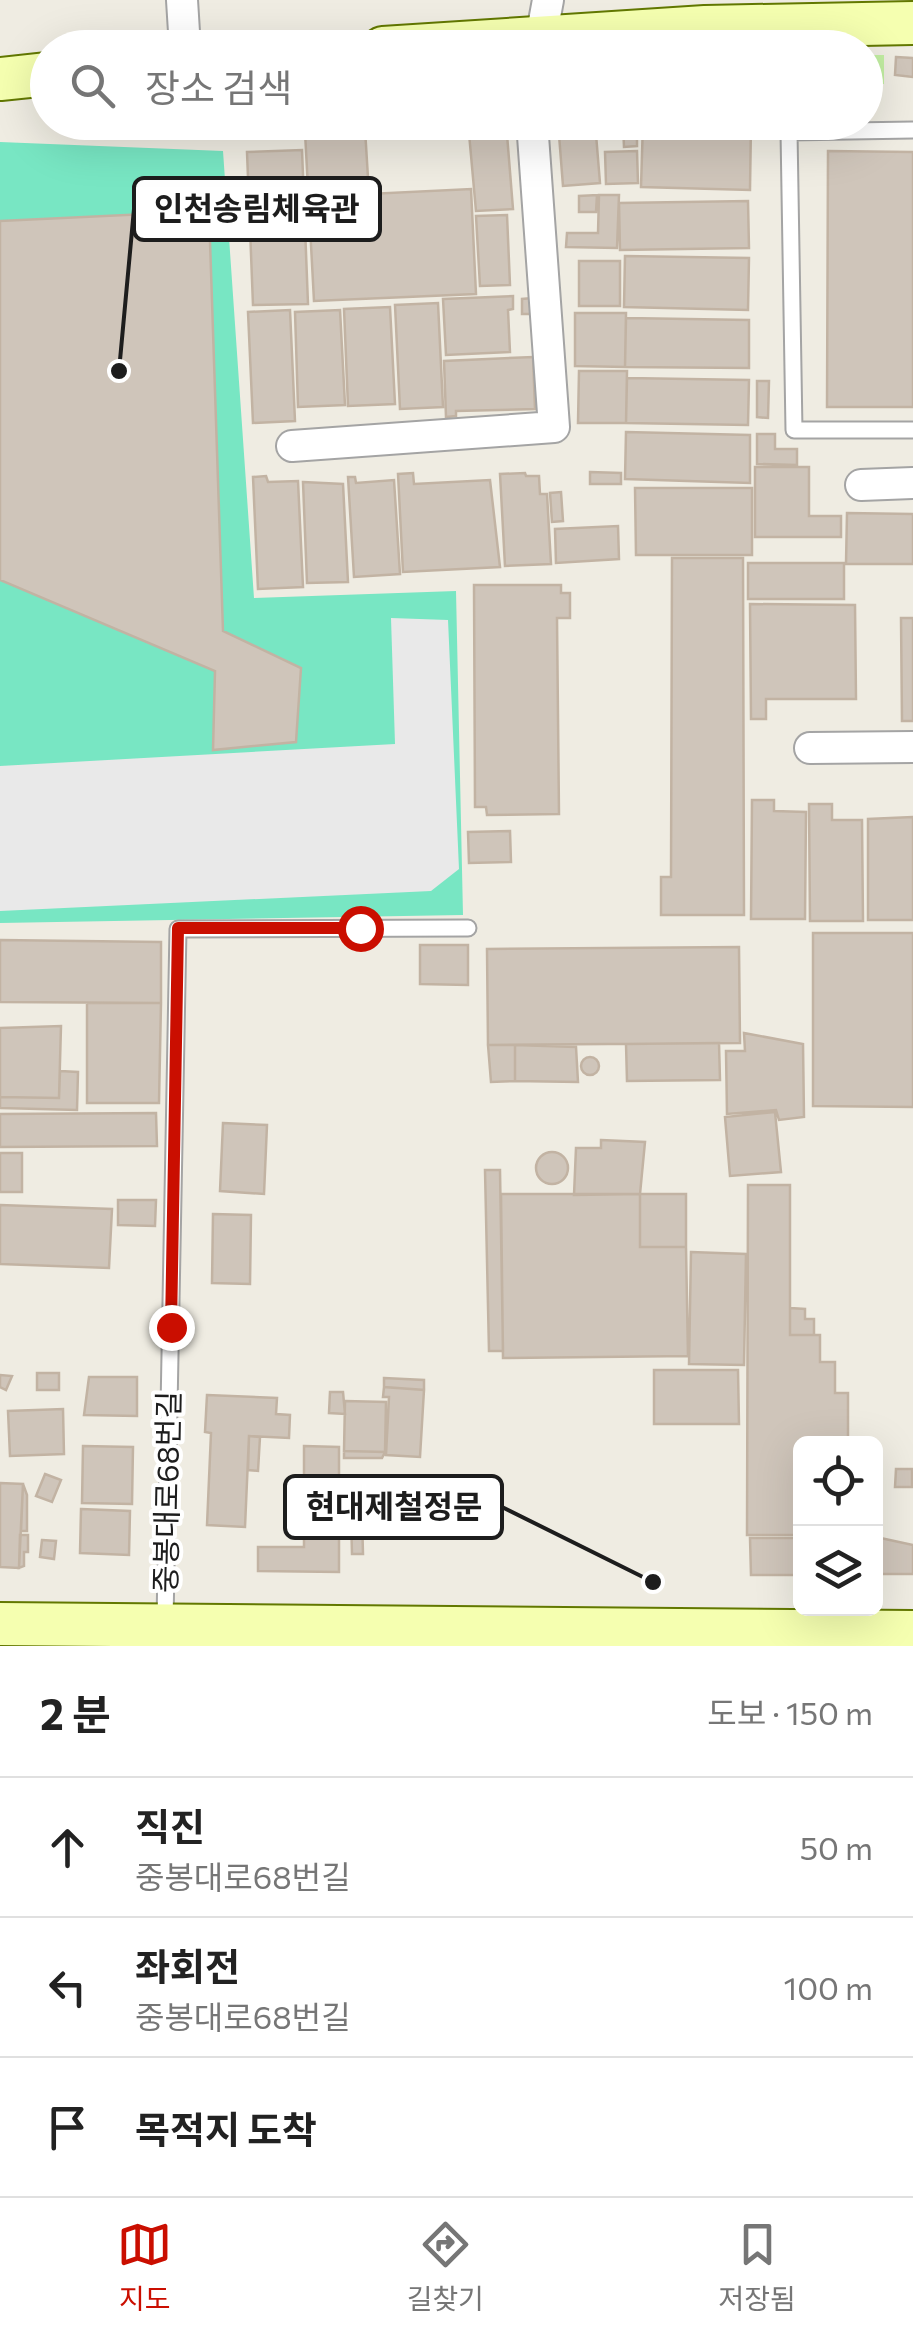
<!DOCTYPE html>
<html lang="ko">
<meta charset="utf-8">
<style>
body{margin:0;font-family:Commissioner,"Noto Sans KR",sans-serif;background:#f6f6f6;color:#222}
.controls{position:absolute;right:30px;bottom:30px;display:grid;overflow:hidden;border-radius:15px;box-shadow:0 10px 40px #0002}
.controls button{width:90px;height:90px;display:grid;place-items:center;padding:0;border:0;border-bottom:2px solid #e0e0e0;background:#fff;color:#222;font:50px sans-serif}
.stop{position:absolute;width:30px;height:30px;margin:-22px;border:8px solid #ca0e00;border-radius:50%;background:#fff}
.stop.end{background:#ca0e00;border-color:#fff;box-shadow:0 2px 10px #0008}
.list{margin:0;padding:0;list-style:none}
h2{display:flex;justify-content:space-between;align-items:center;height:130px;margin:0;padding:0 40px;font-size:42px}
h2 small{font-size:32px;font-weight:400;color:#767676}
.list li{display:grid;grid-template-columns:65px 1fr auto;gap:30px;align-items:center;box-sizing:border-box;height:140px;padding:0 40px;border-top:2px solid #e0e0e0}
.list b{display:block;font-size:38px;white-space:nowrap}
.list p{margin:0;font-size:32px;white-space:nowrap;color:#767676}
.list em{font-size:32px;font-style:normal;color:#767676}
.icon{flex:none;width:55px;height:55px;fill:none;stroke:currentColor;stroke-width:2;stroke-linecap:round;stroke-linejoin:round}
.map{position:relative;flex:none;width:913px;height:1646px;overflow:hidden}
.search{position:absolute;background:#fff;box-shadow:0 10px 40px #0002;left:30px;right:30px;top:30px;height:110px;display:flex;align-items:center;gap:25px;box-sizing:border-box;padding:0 35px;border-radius:55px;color:#767676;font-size:38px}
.sheet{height:550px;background:#fff}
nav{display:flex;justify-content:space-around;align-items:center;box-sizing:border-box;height:140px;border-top:2px solid #e0e0e0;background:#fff;font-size:28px;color:#767676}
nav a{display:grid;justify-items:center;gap:5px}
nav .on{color:#ca0e00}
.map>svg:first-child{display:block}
.grass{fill:#c2eea2}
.pitch{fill:#78e6c3}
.parking{fill:#e9e9e9}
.building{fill:#cfc5ba;stroke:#c2b3a3;stroke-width:2.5}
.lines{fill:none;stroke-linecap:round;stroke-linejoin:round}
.lane-casing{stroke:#a4a4a4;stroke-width:19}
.street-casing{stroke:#a4a4a4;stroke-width:34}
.secondary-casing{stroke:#627800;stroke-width:46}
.lane{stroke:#fff;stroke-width:15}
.street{stroke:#fff;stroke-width:30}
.secondary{stroke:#f5ffb0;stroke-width:42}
.route{stroke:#ca0e00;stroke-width:12}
.labels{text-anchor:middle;stroke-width:8;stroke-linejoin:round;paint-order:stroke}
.street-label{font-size:30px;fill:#1d1d1d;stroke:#fff}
.leader{fill:none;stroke:#1d1d1d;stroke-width:4}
.callout-dot{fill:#1d1d1d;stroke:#fff;stroke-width:4}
.callout{fill:#fff;stroke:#1d1d1d;stroke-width:4}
.callout-label{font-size:32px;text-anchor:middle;font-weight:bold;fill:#1d1d1d}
</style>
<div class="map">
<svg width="913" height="1646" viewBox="0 0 913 1646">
<rect width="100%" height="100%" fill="#efece2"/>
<!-- grass -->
<path class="grass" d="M866 55H884V84L866 85Z"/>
<!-- pitch -->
<path class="pitch" d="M0 142 223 151 254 598 456 591 463 915 0 923Z"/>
<!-- parking -->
<path class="parking" d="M391 618 448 620 459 869 431 891 0 911V766L395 744Z"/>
<!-- building -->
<path class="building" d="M896 57 913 58V77L895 75Z
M468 122H506L513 209 476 211Z
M558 122H595L600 183 563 186Z
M643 122 751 123 750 190 641 187Z
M637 124V146L624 147 623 125Z
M365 129 369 194 471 189 476 294 314 301 305 132Z
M302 150 308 304 253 305 247 152Z
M637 151 638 183 606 184 605 152Z
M828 151 913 152V407H827Z
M597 195 596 212H579V196Z
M599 195H619L617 248 566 247 567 233H598Z
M748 201 749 248 620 250 619 203Z
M209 211 223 631 301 668 296 742 213 750 215 671 0 580V221Z
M507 215 510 285 480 286 476 216Z
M625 256 749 258 748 310 624 307Z
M579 261H620V306H579Z
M513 296V309L508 310 510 352 446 355 443 299Z
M532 298 533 314H522V299Z
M438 303 443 407 400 409 395 305Z
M390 307 395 404 348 406 344 309Z
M290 310 295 421 253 423 248 312Z
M340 310 345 405 298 407 295 312Z
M575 313H626L625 367 575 366Z
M626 318 749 320V368L625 367Z
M533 357 535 409 456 411V416L446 417 444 361Z
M579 371H627L626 423H578Z
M627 378 749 380 748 425 626 423Z
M757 381H769L768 418 757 417Z
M626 432 750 435V483L625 479Z
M757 434H775V449H797V465L757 464Z
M755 467H809V516H841V537H755Z
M590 472 621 473V484H590Z
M413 473 414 484 490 480 500 567 403 572 398 474Z
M525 473 526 476H539L540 494H547L551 564 505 566 500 474Z
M266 476 268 482 298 481 303 587 258 589 253 477Z
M348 477H355L356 483 394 480 400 574 354 577Z
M303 482 343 484 348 582 307 583Z
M635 488H752V555H636Z
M561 492 563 521 552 522 550 493Z
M847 513 913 514V564H846Z
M618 526 619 559 556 563 555 529Z
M672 558H743L744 915H661V877H671Z
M748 563H844V599H748Z
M474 585H561V593H570V618H557L559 814 487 815 486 807H475Z
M750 604 855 605 856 699H766V719H751Z
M901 618H913V721H902Z
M752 800H774V811L806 812 805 919H751Z
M809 804H832V820H862L863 921H810Z
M913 817V920H868V819Z
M510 831 511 862 469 863 468 832Z
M813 933H913V1107L813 1106Z
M0 940 161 942V1003L0 1002Z
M420 945H468V985L420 984Z
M739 947 740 1043 488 1045 487 949Z
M87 1003H161L159 1103H87Z
M61 1026 59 1098 0 1097V1028Z
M744 1033 803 1044 804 1117 779 1120 776 1110 727 1114 726 1051H745Z
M719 1043 720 1080 627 1081 626 1044Z
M488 1045H515V1081L491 1082Z
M515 1045 576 1047 578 1082 515 1081Z
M581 1066a9 9 0 1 1 18 0a9 9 0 1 1-18 0Z
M60 1071 78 1072 77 1110 0 1108V1097L59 1098Z
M775 1112 781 1172 730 1176 725 1117Z
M156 1113 157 1146 0 1147V1114Z
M223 1123 267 1125 264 1194 220 1191Z
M601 1140 645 1142 640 1194 574 1195 576 1148H601Z
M536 1168a16 16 0 1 1 32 0a16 16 0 1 1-32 0Z
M0 1153H22V1192H0Z
M485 1170H500L503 1351H489Z
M748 1185H790V1335H820V1362H835V1393H848V1444H800V1535H747Z
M501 1194H640V1247H686L688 1356 503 1358Z
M640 1194H686V1247H640Z
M118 1200H156L155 1226 118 1225Z
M0 1205 112 1209 109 1268 0 1264Z
M213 1214 251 1215 250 1284 212 1283Z
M691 1252 746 1254 744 1365 689 1364Z
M790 1308 805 1309V1319H814V1335H790Z
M654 1370H738L739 1424H654Z
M37 1373H59V1390H37Z
M0 1375 12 1376 6 1390 0 1387Z
M89 1377H137V1416L84 1415Z
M384 1378 424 1380V1390L384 1387Z
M384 1387 424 1390 420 1457 386 1455 389 1397H383Z
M330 1392H343L345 1414 329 1413Z
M207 1395 277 1398 276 1414 290 1415 289 1438 249 1436 245 1527 207 1525 211 1433 205 1432Z
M345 1401 386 1402 385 1452 344 1451Z
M63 1409 64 1454 10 1456 8 1411Z
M249 1436 260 1437 258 1471 248 1470Z
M83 1446 133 1447 132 1504 82 1503Z
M304 1446 339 1447V1572L258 1571V1547H304Z
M344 1451 385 1452 382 1458H344Z
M896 1469H912V1487H895Z
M45 1474 61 1480 52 1502 36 1496Z
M0 1483 23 1484 19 1568 0 1567Z
M23 1484 27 1495V1531H21Z
M81 1509 130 1511 129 1555 80 1553Z
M351 1517H362L363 1554H352Z
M20 1535H28V1552H24V1566L19 1568Z
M876 1537 913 1545V1574H876Z
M750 1538H800V1575H751Z
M42 1540 56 1541 54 1559 40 1557Z"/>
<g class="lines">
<defs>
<path id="lane" d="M913 130 789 132 794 430H913
M165 1621 178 929 468 928"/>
<path id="street" d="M182 0 185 48
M541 38 548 0
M292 446 554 427 532 122
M861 485 913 483
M810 748 913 747"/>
<path id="secondary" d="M383 48 705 27 913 23
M0 79 48 74
M0 1624 913 1632"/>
</defs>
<!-- lane casing -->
<use href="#lane" class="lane-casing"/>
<!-- street casing -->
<use href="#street" class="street-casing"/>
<!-- secondary casing -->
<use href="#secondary" class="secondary-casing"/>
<!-- lane -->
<use href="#lane" class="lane"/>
<!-- street -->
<use href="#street" class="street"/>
<!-- secondary -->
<use href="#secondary" class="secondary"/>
</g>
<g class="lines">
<!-- route -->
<path class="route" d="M171 1327 178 928H360"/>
</g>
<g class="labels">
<!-- street labels -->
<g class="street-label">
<text transform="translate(168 1492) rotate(-89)" y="10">중봉대로68번길</text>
</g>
</g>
<!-- callouts -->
<path class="leader" d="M119 371L134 209M653 1582L502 1507"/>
<g class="callout-dot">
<circle cx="119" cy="371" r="10"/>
<circle cx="653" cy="1582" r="10"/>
</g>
<g class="callout">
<rect x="134" y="178" width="246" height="62" rx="10"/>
<rect x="285" y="1476" width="217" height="62" rx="10"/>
</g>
<g class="callout-label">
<text x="257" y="220">인천송림체육관</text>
<text x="394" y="1518">현대제철정문</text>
</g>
</svg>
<div class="controls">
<button><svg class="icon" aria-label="locate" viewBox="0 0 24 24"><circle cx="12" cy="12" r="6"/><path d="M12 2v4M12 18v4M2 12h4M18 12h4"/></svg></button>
<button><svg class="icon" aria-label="layers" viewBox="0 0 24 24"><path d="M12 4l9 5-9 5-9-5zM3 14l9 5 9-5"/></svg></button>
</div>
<div class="stop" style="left:360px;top:928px"></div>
<div class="stop end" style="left:171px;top:1327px"></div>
<div class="search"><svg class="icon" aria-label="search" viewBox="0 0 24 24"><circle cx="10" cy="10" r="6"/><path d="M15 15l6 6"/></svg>장소 검색</div>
</div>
<section class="sheet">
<h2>2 분<small>도보 · 150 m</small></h2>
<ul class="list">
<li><svg class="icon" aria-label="ahead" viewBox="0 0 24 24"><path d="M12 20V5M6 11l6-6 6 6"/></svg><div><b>직진</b><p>중봉대로68번길</p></div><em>50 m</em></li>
<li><svg class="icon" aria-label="left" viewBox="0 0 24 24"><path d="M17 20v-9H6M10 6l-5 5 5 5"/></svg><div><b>좌회전</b><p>중봉대로68번길</p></div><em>100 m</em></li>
<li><svg class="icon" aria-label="arrive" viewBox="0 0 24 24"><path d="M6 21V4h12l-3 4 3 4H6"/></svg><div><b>목적지 도착</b></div></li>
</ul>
</section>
<nav>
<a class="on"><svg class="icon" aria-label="map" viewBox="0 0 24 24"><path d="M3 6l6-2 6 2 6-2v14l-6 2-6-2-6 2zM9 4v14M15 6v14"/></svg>지도</a>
<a><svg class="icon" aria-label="directions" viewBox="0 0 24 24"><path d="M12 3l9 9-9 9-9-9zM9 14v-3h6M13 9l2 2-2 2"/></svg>길찾기</a>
<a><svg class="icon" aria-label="saved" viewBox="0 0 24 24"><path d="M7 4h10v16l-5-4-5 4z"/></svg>저장됨</a>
</nav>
